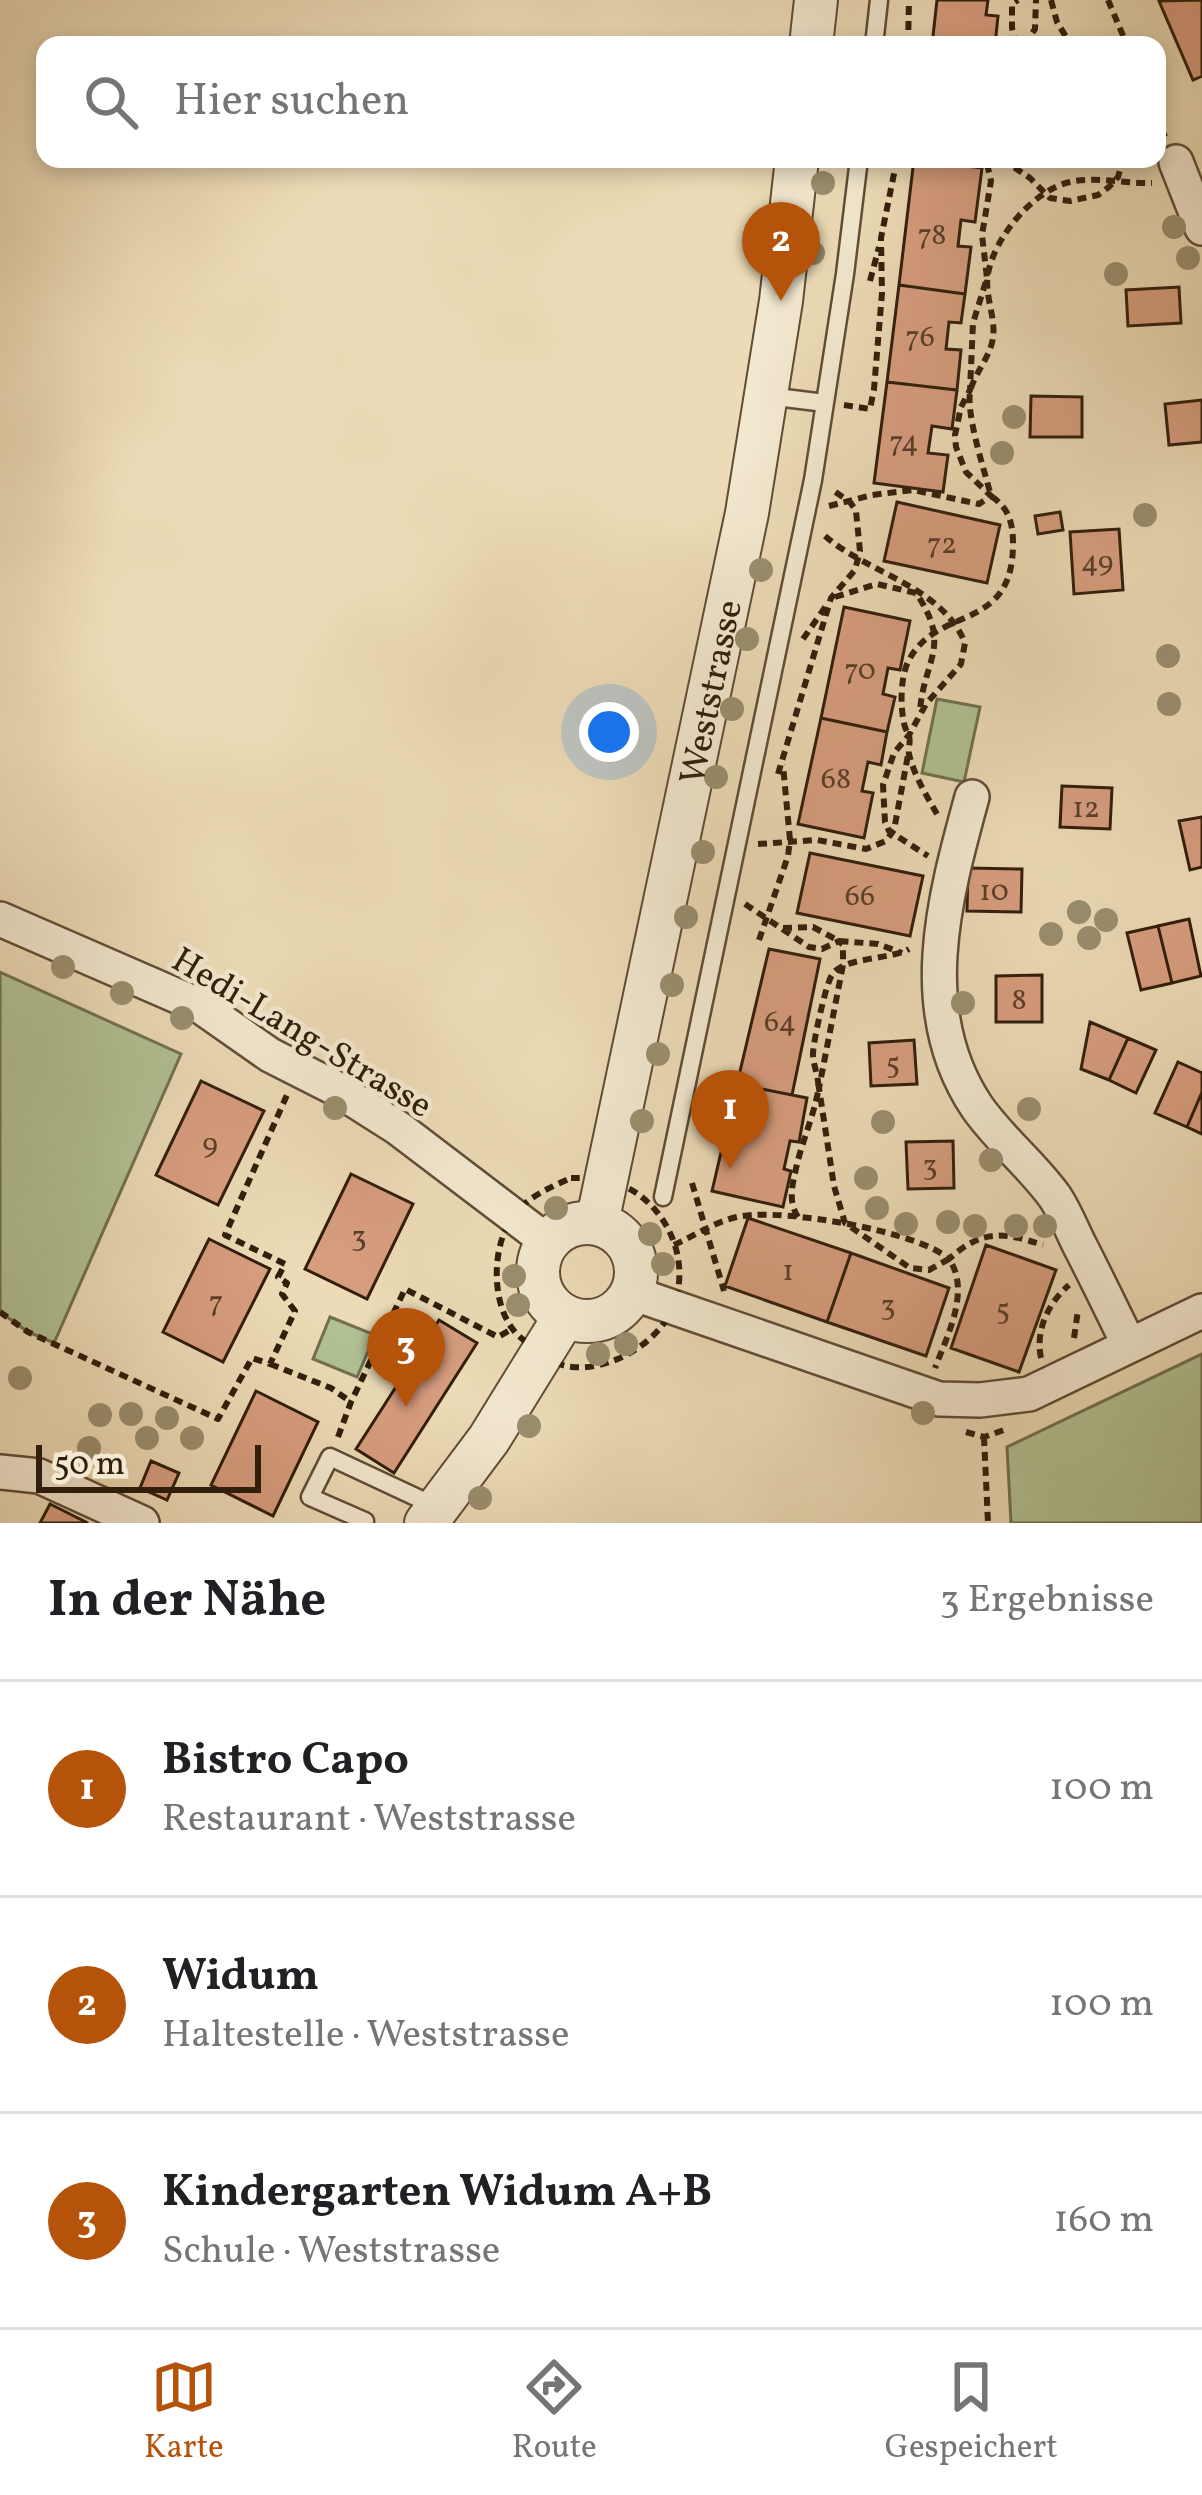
<!DOCTYPE html>
<html lang="de">
<meta charset="utf-8">
<style>
body{margin:0;font-family:Vollkorn,serif;background:#f6f6f6;color:#202124}
.scale{position:absolute;left:36px;bottom:30px;width:225px;box-sizing:border-box;padding-left:12px;border:6px solid #311e0b;border-top:0;font-size:33px;line-height:42px;white-space:nowrap;color:#311e0b;-webkit-text-stroke:9px #f3e8d0;paint-order:stroke}
.you{position:absolute;left:609px;top:732px;width:42px;height:42px;margin:-30px;border:9px solid #fff;border-radius:50%;background:#1a73e8;box-shadow:0 0 0 18px #1a73e833}
.badge{display:grid;place-items:center;width:78px;height:78px;border-radius:50%;background:#b45309;color:#fff;font-size:39px;font-weight:700}
.pin{position:absolute;translate:-50% -99px;filter:drop-shadow(0 3px 6px #0008)}
.pin::after{content:'';position:absolute;top:63px;width:42px;height:36px;background:inherit;clip-path:polygon(0 0,100% 0,50% 100%)}
.list{margin:0;padding:0;list-style:none}
h2{display:flex;justify-content:space-between;align-items:center;height:156px;margin:0;padding:0 48px;font-size:51px}
h2 small{font-size:39px;font-weight:400;color:#757577}
.list li{display:grid;grid-template-columns:78px 1fr auto;gap:36px;align-items:center;box-sizing:border-box;height:216px;padding:0 48px;border-top:3px solid #e0e0e0}
.list b{display:block;font-size:45px;white-space:nowrap}
.list p{margin:0;font-size:39px;white-space:nowrap;color:#757577}
.list em{font-size:39px;font-style:normal;color:#757577}
.icon{flex:none;width:66px;height:66px;fill:none;stroke:currentColor;stroke-width:2;stroke-linecap:round;stroke-linejoin:round}
.map{position:relative;flex:none;width:1202px;height:1523px;overflow:hidden}
.search{position:absolute;background:#fff;box-shadow:0 6px 18px #0003;left:36px;right:36px;top:36px;height:132px;display:flex;align-items:center;gap:30px;box-sizing:border-box;padding:0 42px;border-radius:24px;color:#757577;font-size:45px}
.sheet{height:804px;background:#fff}
nav{display:flex;justify-content:space-around;align-items:center;box-sizing:border-box;height:168px;border-top:3px solid #e0e0e0;background:#fff;font-size:33px;color:#757577}
nav a{display:grid;justify-items:center;gap:6px}
nav .on{color:#b45309}
.map>svg:first-child{display:block}
.green{fill:#b1c193;stroke:#71704f;stroke-width:3}
.building{fill:#d79d7f;stroke:#311e0b;stroke-width:3}
.lines{fill:none;stroke-linecap:round;stroke-linejoin:round}
.service-casing{stroke:#604d36;stroke-width:21}
.minor-casing{stroke:#604d36;stroke-width:38}
.tertiary-casing{stroke:#604d36;stroke-width:46}
.path{stroke:#311e0b;stroke-width:6;stroke-dasharray:9 6;stroke-linecap:butt}
.service{stroke:#f3e8d0;stroke-width:16}
.minor{stroke:#f3e8d0;stroke-width:33}
.tertiary{stroke:#f3e8d0;stroke-width:42}
.tree{fill:#9a8e6e}
.labels{text-anchor:middle;stroke-width:9;stroke-linejoin:round;paint-order:stroke}
.number-label{font-size:30px;fill:#5a3e28}
.street-label{font-size:36px;fill:#311e0b;stroke:#f3e8d0}
</style>
<div class="map">
<svg width="1202" height="1523" viewBox="0 0 1202 1523">
<rect width="100%" height="100%" fill="#ecdbb6"/>
<filter id="stains"><feTurbulence type="fractalNoise" baseFrequency=".00167" numOctaves="4"/><feColorMatrix values="0 0 0 0 .2 0 0 0 0 .09 0 0 0 0 .02 0 0 0 .5 -.17"/></filter>
<radialGradient id="worn" r=".72"><stop offset=".6" stop-color="#630" stop-opacity="0"/><stop offset="1" stop-color="#630" stop-opacity=".3"/></radialGradient>
<!-- green -->
<path class="green" d="M937 699 980 707 964 782 922 773Z
M0 972 181 1054 54 1343 28 1332 0 1312Z
M330 1317 375 1335 357 1377 313 1359Z
M1202 1354V1523H1011L1007 1447Z"/>
<!-- building -->
<path class="building" d="M937 0H988L986 15 998 16 995 45H932Z
M1202 0V76L1193 80 1159 1Z
M914 159 982 168 975 222 961 220 958 246 971 247 965 294 899 285Z
M899 285 965 294 961 323 949 322 946 349 961 350 957 390 887 382Z
M1179 287 1181 323 1128 326 1126 290Z
M887 382 957 390 952 429 932 426 928 453 948 455 943 492 874 483Z
M1031 396 1082 397V437H1030Z
M1202 400V442L1169 445 1165 404Z
M897 502 1000 525 987 583 884 561Z
M1060 512 1063 530 1038 534 1035 516Z
M1119 529 1123 590 1074 594 1070 532Z
M844 607 910 621 900 670 888 668 883 694 895 697 887 732 821 718Z
M821 718 887 732 881 765 868 762 862 791 873 793 864 838 798 824Z
M1062 786 1112 788 1110 829 1060 827Z
M1202 817V867L1190 870 1179 821Z
M810 853 923 876 910 936 797 913Z
M968 868 1022 869 1021 912 967 911Z
M1189 919 1201 976 1172 983 1158 926Z
M1158 926 1172 983 1141 990 1127 933Z
M769 949 820 959 792 1095 737 1084Z
M1042 975V1022H996V976Z
M1090 1022 1128 1038 1109 1080 1081 1069Z
M1128 1038 1156 1050 1136 1093 1109 1080Z
M914 1040 917 1084 871 1086 869 1043Z
M1178 1062 1202 1073V1092L1187 1127 1155 1113Z
M201 1081 264 1111 218 1205 156 1175Z
M737 1084 807 1098 799 1142 790 1141 784 1169 791 1171 783 1207 712 1191Z
M1202 1092V1134L1187 1127Z
M953 1141 954 1188 908 1189 906 1142Z
M351 1174 413 1204 367 1299 305 1269Z
M748 1218 851 1253 827 1322 725 1286Z
M209 1239 270 1269 223 1362 163 1332Z
M986 1245 1056 1270 1019 1372 951 1348Z
M851 1253 949 1288 926 1356 827 1322Z
M439 1320 477 1343 394 1473 356 1449Z
M256 1391 318 1422 273 1516 211 1485Z
M151 1461 179 1473 167 1500 140 1488Z
M50 1504 88 1523H40Z"/>
<g class="lines">
<defs>
<path id="service" d="M874 45 879 0
M768 396 825 403
M663 1197 813 480 845 274 859 159
M365 1521 310 1497 330 1457 437 1507"/>
<path id="minor" d="M1176 162 1202 228
M972 797C944 899 913 1012 977 1107 1000 1140 1032 1165 1055 1197 1065 1212 1072 1230 1080 1246 1097 1279 1113 1312 1129 1345
M0 919 200 1006 270 1055 335 1088 398 1128 548 1242
M632 1293 939 1399 980 1400 1029 1394 1202 1311
M0 1472 39 1476 142 1523"/>
<g id="tertiary">
<path d="M811 45 816 0"/>
<path id="s1" d="M597 1223 747 513 781 301 797 159"/>
<circle cx="587" cy="1272" r="49"/>
<path d="M426 1523 489 1439 565 1316"/>
</g>
</defs>
<!-- service casing -->
<use href="#service" class="service-casing"/>
<!-- minor casing -->
<use href="#minor" class="minor-casing"/>
<!-- tertiary casing -->
<use href="#tertiary" class="tertiary-casing"/>
<!-- path -->
<path class="path" d="M1051 0 1057 22 1071 45
M1108 0 1127 45
M908 45 909 0
M1016 45 1012 28V4L1018 0
M1024 45 1035 29 1036 0
M1157 118 1165 137
M1002 159 1030 178 1050 198 1070 201 1098 195 1109 187 1118 177 1123 159
M870 281 879 247
M844 405 870 409 874 389 882 293 881 238 897 159
M829 506 872 495 913 490 979 504 991 496 966 472 956 447 955 435 961 407 970 390 973 323 987 278 982 235 991 181 986 159
M825 536C867 573 942 586 965 643L961 664 926 704 909 735 894 753 883 785 885 822 889 831 928 856
M835 597 877 584 916 593C953 647 923 660 920 712
M803 639 826 606
M778 774 831 598 855 570 860 551 856 511 850 502 834 491
M937 814C926 795 914 775 909 754 908 748 911 742 909 736 908 733 906 730 905 727 900 710 900 678 908 662 936 604 1013 634 1013 544 1013 523 1009 508 991 496 985 472 964 410 971 388 977 370 990 357 993 338 996 317 984 294 988 274 994 238 1033 190 1070 182 1096 176 1125 184 1152 183
M758 844 817 840 866 849 886 841 894 830 908 755
M745 904 809 947 822 949 839 941 843 945V965L819 1088 834 1186 845 1223 910 1268 929 1270 949 1259C971 1291 947 1336 935 1368
M783 928 813 927 839 941 878 944 902 953
M759 940 788 856 790 840 783 765
M571 1178C582 1178 596 1177 607 1180 662 1193 695 1258 672 1309 657 1345 605 1374 566 1366 548 1362 534 1349 520 1337 489 1310 490 1241 517 1211 532 1195 551 1187 571 1178Z
M692 1183 724 1291
M798 1217C787 1200 793 1183 797 1164 803 1140 813 1117 818 1092 820 1080 814 1068 813 1056 812 1046 826 983 832 975 842 957 890 960 909 949
M674 1245C696 1235 719 1219 743 1216 785 1209 918 1231 949 1259 982 1229 1003 1232 1043 1245
M0 1312 28 1332 218 1419 252 1358 270 1364 295 1311 282 1294 287 1283 278 1277 285 1264 225 1235 287 1095
M1074 1338 1078 1310
M1041 1358C1035 1331 1048 1303 1069 1285
M270 1364 331 1388 351 1402
M966 1432 984 1437 1004 1430
M338 1437 351 1402 405 1289 498 1337 510 1330
M984 1437 988 1523"/>
<!-- service -->
<use href="#service" class="service"/>
<!-- minor -->
<use href="#minor" class="minor"/>
<!-- tertiary -->
<use href="#tertiary" class="tertiary"/>
</g>
<!-- trees -->
<g class="tree">
<circle cx="823" cy="183" r="12"/>
<circle cx="1174" cy="227" r="12"/>
<circle cx="813" cy="253" r="12"/>
<circle cx="1188" cy="258" r="12"/>
<circle cx="1116" cy="274" r="12"/>
<circle cx="1014" cy="417" r="12"/>
<circle cx="1002" cy="453" r="12"/>
<circle cx="1145" cy="515" r="12"/>
<circle cx="761" cy="570" r="12"/>
<circle cx="747" cy="639" r="12"/>
<circle cx="1168" cy="656" r="12"/>
<circle cx="1169" cy="704" r="12"/>
<circle cx="732" cy="709" r="12"/>
<circle cx="716" cy="777" r="12"/>
<circle cx="703" cy="852" r="12"/>
<circle cx="1079" cy="912" r="12"/>
<circle cx="686" cy="917" r="12"/>
<circle cx="1106" cy="920" r="12"/>
<circle cx="1051" cy="934" r="12"/>
<circle cx="1089" cy="938" r="12"/>
<circle cx="63" cy="967" r="12"/>
<circle cx="672" cy="985" r="12"/>
<circle cx="122" cy="993" r="12"/>
<circle cx="963" cy="1003" r="12"/>
<circle cx="182" cy="1018" r="12"/>
<circle cx="658" cy="1054" r="12"/>
<circle cx="335" cy="1108" r="12"/>
<circle cx="1029" cy="1109" r="12"/>
<circle cx="642" cy="1121" r="12"/>
<circle cx="883" cy="1122" r="12"/>
<circle cx="991" cy="1160" r="12"/>
<circle cx="866" cy="1178" r="12"/>
<circle cx="556" cy="1208" r="12"/>
<circle cx="877" cy="1208" r="12"/>
<circle cx="948" cy="1222" r="12"/>
<circle cx="906" cy="1224" r="12"/>
<circle cx="975" cy="1226" r="12"/>
<circle cx="1016" cy="1226" r="12"/>
<circle cx="1045" cy="1226" r="12"/>
<circle cx="650" cy="1234" r="12"/>
<circle cx="663" cy="1264" r="12"/>
<circle cx="514" cy="1276" r="12"/>
<circle cx="518" cy="1305" r="12"/>
<circle cx="626" cy="1344" r="12"/>
<circle cx="598" cy="1354" r="12"/>
<circle cx="20" cy="1378" r="12"/>
<circle cx="923" cy="1413" r="12"/>
<circle cx="131" cy="1414" r="12"/>
<circle cx="100" cy="1415" r="12"/>
<circle cx="167" cy="1418" r="12"/>
<circle cx="529" cy="1426" r="12"/>
<circle cx="147" cy="1438" r="12"/>
<circle cx="192" cy="1438" r="12"/>
<circle cx="89" cy="1448" r="12"/>
<circle cx="480" cy="1498" r="12"/>
</g>
<g class="labels">
<!-- number labels -->
<g class="number-label">
<text x="932" y="244">78</text>
<text x="920" y="346">76</text>
<text x="904" y="451">74</text>
<text x="942" y="553">72</text>
<text x="1097" y="571">49</text>
<text x="860" y="679">70</text>
<text x="836" y="788">68</text>
<text x="1086" y="817">12</text>
<text x="994" y="900">10</text>
<text x="860" y="905">66</text>
<text x="1019" y="1009">8</text>
<text x="780" y="1031">64</text>
<text x="893" y="1073">5</text>
<text x="210" y="1153">9</text>
<text x="930" y="1175">3</text>
<text x="359" y="1246">3</text>
<text x="788" y="1280">1</text>
<text x="216" y="1311">7</text>
<text x="888" y="1315">3</text>
<text x="1003" y="1319">5</text>
</g>
<!-- street labels -->
<g class="street-label">
<text dy="13" stroke="none"><textPath href="#s1" startOffset="543">Weststrasse</textPath></text>
<text transform="translate(303 1031) rotate(31)" y="13">Hedi-Lang-Strasse</text>
</g>
</g>
<rect width="100%" height="100%" filter="url(#stains)"/>
<rect width="100%" height="100%" fill="url(#worn)"/>
</svg>
<div class="scale">50 m</div>
<div class="you"></div>
<div class="pin badge" style="left:730px;top:1169px">1</div>
<div class="pin badge" style="left:781px;top:301px">2</div>
<div class="pin badge" style="left:406px;top:1407px">3</div>
<div class="search"><svg class="icon" aria-label="search" viewBox="0 0 24 24"><circle cx="10" cy="10" r="6"/><path d="M15 15l6 6"/></svg>Hier suchen</div>
</div>
<section class="sheet">
<h2>In der Nähe<small>3 Ergebnisse</small></h2>
<ul class="list">
<li><span class="badge">1</span><div><b>Bistro Capo</b><p>Restaurant · Weststrasse</p></div><em>100 m</em></li>
<li><span class="badge">2</span><div><b>Widum</b><p>Haltestelle · Weststrasse</p></div><em>100 m</em></li>
<li><span class="badge">3</span><div><b>Kindergarten Widum A+B</b><p>Schule · Weststrasse</p></div><em>160 m</em></li>
</ul>
</section>
<nav>
<a class="on"><svg class="icon" aria-label="map" viewBox="0 0 24 24"><path d="M3 6l6-2 6 2 6-2v14l-6 2-6-2-6 2zM9 4v14M15 6v14"/></svg>Karte</a>
<a><svg class="icon" aria-label="directions" viewBox="0 0 24 24"><path d="M12 3l9 9-9 9-9-9zM9 14v-3h6M13 9l2 2-2 2"/></svg>Route</a>
<a><svg class="icon" aria-label="saved" viewBox="0 0 24 24"><path d="M7 4h10v16l-5-4-5 4z"/></svg>Gespeichert</a>
</nav>
